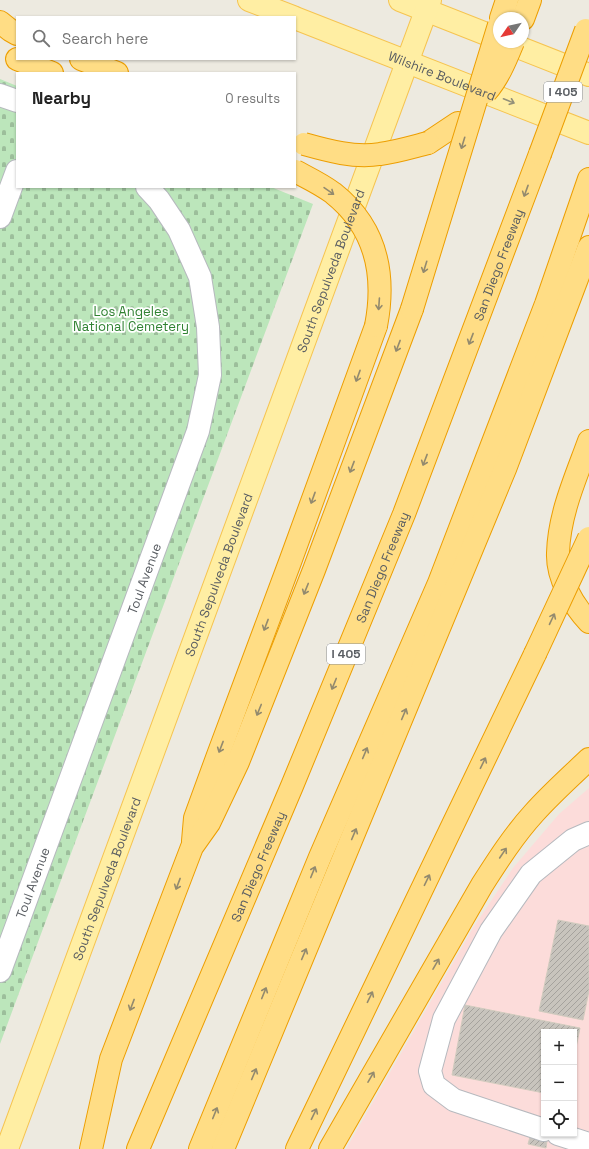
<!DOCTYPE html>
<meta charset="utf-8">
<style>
body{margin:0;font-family:"Space Grotesk",sans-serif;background:#f2f2f2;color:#222}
.controls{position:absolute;right:12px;bottom:12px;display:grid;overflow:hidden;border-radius:0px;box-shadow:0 1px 3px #0004}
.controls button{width:36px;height:36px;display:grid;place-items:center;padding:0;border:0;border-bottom:1px solid #e0e0e0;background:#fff;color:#222;font:20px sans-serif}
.compass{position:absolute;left:493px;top:12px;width:36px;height:36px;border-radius:50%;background:#fff;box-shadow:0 1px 3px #0004;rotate:236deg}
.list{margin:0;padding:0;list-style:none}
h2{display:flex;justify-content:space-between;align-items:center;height:52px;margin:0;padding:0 16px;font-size:17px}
h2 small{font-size:13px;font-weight:400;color:#767676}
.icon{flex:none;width:22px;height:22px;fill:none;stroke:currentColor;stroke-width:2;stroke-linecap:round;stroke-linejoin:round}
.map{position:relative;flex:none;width:589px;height:1149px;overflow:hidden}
.search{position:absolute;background:#fff;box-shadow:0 1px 3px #0004;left:16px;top:16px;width:280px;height:44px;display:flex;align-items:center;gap:10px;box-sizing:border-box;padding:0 14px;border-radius:0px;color:#767676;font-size:15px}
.panel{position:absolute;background:#fff;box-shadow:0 1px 3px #0004;left:16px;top:72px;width:280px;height:116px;border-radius:0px}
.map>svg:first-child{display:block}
.medical{fill:#fcdcda;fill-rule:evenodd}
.cemetery{fill:url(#cemetery-stones)}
.building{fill:url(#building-hatch);stroke:#d1cbbe}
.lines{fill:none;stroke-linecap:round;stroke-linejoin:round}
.minor-casing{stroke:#b6b9be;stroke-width:24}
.major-casing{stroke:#f6c450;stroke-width:24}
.highway-casing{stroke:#ed9e00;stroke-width:24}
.minor{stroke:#fff;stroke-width:22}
.major{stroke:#ffeea3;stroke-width:22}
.highway{stroke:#ffdd85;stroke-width:22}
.highway-bridge-casing{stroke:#ed9e00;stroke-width:24;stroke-linecap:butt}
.highway-bridge{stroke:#ffdd85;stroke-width:22}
.oneway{stroke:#939079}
.oneway2{stroke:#938a6e}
.labels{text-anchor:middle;stroke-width:3.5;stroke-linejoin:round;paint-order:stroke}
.shield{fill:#fff;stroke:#8b8e91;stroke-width:1}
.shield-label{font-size:12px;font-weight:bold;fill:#595d62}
.street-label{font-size:13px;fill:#595d62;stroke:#fff}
.park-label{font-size:13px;fill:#308232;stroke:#fff}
</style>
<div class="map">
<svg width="589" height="1149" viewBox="0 0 589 1149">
<defs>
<pattern id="cemetery-stones" width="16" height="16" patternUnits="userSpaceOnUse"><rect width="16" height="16" fill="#bce6bb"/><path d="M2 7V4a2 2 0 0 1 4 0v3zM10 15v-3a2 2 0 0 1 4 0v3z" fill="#9cbe9b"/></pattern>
<pattern id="building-hatch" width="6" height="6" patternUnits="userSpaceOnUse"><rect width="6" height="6" fill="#c8c4bd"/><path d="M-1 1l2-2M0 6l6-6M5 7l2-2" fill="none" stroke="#a5a29d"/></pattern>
</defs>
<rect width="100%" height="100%" fill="#edeae0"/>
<!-- medical -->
<path class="medical" d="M589 788V1149H346L473 928 513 868 559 814ZM544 1032H574V1134H544Z"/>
<!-- cemetery -->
<path class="cemetery" d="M0 79 17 86V187H271L313 204 0 1044Z"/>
<!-- building -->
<path class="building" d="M558 920 589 926V991L583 1020 539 1011Z
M465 1005 580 1028 574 1057V1032H544V1093L452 1075Z
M530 1137 547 1141 546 1148 528 1144Z"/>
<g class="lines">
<defs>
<g id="minor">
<path d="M0 95 17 101"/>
<path d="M0 217 17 171"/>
<path id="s1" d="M0 971 198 431 210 375 208 327 200 277 179 230 159 200 147 187"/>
<path d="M544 1130 454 1100 434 1085 430 1071 444 1019 491 931 531 874 573 840 589 833"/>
<path d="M558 1134 589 1144"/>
</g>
<g id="major">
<path d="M249 0 293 17"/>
<path d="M400 0 499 39"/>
<path id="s2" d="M295 18 589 133"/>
<path d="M505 42 589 75"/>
<path id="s3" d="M7 1149 430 0"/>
</g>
<g id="highway">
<path d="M501 18 507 0"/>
<path d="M523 19 530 0"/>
<path d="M0 22 10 30 17 34"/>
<path d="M17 59 52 73"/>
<path d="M81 59 117 73"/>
<path d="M428 143 458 123"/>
<path d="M589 441C576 477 559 514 558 553 557 578 573 605 589 622"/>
<path d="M193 841 195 818 218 755 290 562 376 326"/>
<path d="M91 1149 111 1059 192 847 209 823 238 762 314 570 412 309"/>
<path id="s4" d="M138 1149 292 786 404 514 540 154"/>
<path d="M200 1149 320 857 439 583 546 304 589 179"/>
<path d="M223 1149 505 469 589 247"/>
<path d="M297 1149 535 654"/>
<path d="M330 1149 482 885C498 860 514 835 534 813 551 794 570 777 589 759"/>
</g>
</defs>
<!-- minor casing -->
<use href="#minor" class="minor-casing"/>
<!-- major casing -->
<use href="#major" class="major-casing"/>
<!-- highway casing -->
<use href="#highway" class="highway-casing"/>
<!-- minor -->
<use href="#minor" class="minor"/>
<!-- major -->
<use href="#major" class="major"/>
<!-- highway -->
<use href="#highway" class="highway"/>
<defs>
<path id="highway-bridge" d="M486 92C499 77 506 59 513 42
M304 144C329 151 354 158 380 154 396 152 412 147 428 143
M540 154 586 30
M295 171C308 178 321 184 333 193 376 227 386 274 376 326
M412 309 499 25
M535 654 589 538"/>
</defs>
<!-- highway-bridge casing -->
<use href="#highway-bridge" class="highway-bridge-casing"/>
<!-- highway-bridge -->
<use href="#highway-bridge" class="highway-bridge"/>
</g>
<!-- one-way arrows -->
<defs><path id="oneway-shaft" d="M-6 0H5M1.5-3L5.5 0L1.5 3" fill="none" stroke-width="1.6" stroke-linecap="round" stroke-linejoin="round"/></defs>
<use class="oneway" href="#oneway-shaft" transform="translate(509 101) rotate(22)"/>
<g class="oneway2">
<use href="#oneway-shaft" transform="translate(463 143) rotate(107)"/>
<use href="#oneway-shaft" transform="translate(329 191) rotate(35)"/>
<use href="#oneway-shaft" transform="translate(526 191) rotate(110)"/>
<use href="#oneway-shaft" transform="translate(425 267) rotate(107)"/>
<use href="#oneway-shaft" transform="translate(379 304) rotate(94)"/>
<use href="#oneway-shaft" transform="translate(471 339) rotate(111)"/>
<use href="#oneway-shaft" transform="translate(398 346) rotate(111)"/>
<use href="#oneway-shaft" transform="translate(358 376) rotate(110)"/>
<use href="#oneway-shaft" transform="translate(425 460) rotate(111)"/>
<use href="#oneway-shaft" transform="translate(352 467) rotate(111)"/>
<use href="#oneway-shaft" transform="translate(313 498) rotate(110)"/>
<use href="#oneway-shaft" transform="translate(306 589) rotate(112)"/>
<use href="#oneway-shaft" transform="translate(552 619) rotate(-65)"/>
<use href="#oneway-shaft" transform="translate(266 625) rotate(111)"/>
<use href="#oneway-shaft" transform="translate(334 684) rotate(112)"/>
<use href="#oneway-shaft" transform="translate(259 710) rotate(112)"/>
<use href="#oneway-shaft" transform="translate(404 714) rotate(-67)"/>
<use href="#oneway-shaft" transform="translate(221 747) rotate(111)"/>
<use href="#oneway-shaft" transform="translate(365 753) rotate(-67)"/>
<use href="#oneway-shaft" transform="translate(483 763) rotate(-64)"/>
<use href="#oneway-shaft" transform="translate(354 834) rotate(-67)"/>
<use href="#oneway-shaft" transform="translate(503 853) rotate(-56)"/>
<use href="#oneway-shaft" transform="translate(313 872) rotate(-68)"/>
<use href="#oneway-shaft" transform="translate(427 880) rotate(-64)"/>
<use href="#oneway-shaft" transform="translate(178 884) rotate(111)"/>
<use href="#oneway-shaft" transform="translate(304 954) rotate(-67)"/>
<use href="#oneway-shaft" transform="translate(436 964) rotate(-60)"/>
<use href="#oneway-shaft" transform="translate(264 993) rotate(-68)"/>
<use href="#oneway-shaft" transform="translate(370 997) rotate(-64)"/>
<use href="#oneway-shaft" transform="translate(132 1005) rotate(111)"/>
<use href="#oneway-shaft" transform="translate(254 1074) rotate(-67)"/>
<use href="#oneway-shaft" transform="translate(371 1077) rotate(-60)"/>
<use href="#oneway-shaft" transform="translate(215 1113) rotate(-68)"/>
<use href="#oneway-shaft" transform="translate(314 1114) rotate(-64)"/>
</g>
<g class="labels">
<!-- shield labels -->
<g class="shield">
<rect x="544" y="82" width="38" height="20" rx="3"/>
<rect x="327" y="644" width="38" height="20" rx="3"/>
</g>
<g class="shield-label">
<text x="563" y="96">I 405</text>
<text x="346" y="658">I 405</text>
</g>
<!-- street labels -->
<g class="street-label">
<text dy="5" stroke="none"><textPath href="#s2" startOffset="158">Wilshire Boulevard</textPath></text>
<text dy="5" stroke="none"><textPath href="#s4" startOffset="955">San Diego Freeway</textPath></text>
<text dy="5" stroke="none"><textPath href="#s3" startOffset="936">South Sepulveda Boulevard</textPath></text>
<text dy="5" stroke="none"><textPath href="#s4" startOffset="631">San Diego Freeway</textPath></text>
<text dy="5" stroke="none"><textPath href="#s3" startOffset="612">South Sepulveda Boulevard</textPath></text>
<text dy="5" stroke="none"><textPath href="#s1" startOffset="418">Toul Avenue</textPath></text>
<text dy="5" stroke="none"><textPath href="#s4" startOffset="307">San Diego Freeway</textPath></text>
<text dy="5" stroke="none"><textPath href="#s3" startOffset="288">South Sepulveda Boulevard</textPath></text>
<text dy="5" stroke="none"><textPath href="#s1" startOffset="94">Toul Avenue</textPath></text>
</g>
<!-- park labels -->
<g class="park-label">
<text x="131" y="316">Los Angeles<tspan x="131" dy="15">National Cemetery</tspan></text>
</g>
</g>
</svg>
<div class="controls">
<button>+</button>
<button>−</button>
<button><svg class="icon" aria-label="locate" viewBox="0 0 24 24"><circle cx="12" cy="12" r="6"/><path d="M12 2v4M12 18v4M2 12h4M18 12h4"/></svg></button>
</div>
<svg class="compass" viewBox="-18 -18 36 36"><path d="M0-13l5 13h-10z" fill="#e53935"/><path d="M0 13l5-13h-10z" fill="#767676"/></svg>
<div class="search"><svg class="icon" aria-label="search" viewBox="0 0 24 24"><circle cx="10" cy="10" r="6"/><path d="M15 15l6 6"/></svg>Search here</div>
<section class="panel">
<h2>Nearby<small>0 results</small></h2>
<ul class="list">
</ul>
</section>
</div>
